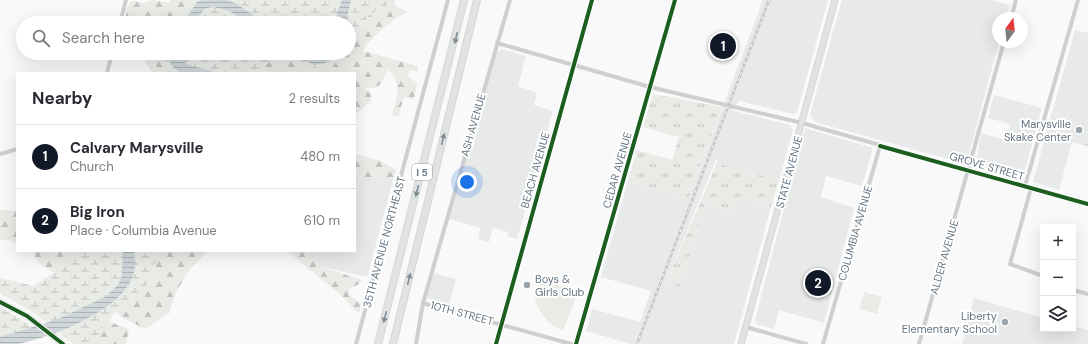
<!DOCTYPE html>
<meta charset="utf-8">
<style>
body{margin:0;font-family:"DM Sans",sans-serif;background:#f2f2f3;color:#2b2b33}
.controls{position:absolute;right:12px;bottom:12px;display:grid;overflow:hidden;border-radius:0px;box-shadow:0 4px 16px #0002}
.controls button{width:36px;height:36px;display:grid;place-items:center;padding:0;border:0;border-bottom:1px solid #e1e1e2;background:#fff;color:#2b2b33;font:20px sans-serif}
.compass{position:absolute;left:992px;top:12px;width:36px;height:36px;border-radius:50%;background:#fff;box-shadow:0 4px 16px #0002;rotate:15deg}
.you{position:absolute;left:467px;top:182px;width:14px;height:14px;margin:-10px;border:3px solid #fff;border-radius:50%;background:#1a73e8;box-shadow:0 0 0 6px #1a73e833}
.badge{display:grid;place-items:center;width:26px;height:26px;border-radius:50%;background:#111827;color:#fff;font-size:13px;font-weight:700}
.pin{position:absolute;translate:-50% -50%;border:2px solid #fff;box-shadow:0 1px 4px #0006}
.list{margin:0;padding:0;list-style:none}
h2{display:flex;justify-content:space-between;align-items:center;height:52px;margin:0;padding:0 16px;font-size:17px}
h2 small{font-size:13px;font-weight:400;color:#7c7c81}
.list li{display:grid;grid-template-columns:26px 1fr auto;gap:12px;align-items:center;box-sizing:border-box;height:64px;padding:0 16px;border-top:1px solid #e1e1e2}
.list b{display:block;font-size:15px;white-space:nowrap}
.list p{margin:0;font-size:13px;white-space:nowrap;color:#7c7c81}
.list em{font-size:13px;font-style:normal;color:#7c7c81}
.icon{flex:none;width:22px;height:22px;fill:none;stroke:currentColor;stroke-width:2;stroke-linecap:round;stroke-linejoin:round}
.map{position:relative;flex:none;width:1088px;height:344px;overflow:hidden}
.search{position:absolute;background:#fff;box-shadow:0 4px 16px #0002;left:16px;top:16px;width:340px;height:44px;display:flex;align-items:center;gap:10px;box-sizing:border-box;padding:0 14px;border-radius:22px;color:#7c7c81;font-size:15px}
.panel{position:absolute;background:#fff;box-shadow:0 4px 16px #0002;left:16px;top:72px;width:340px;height:180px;border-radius:0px}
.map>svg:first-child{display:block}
.built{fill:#e8e9e9}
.grass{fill:url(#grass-tufts)}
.forest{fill:url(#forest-firs)}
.wetland{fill:url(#wetland-marsh)}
.garden{fill:#e8ebe6}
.water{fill:url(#water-rules)}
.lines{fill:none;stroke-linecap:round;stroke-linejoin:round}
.major-casing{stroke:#d5d6d7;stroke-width:7}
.highway-casing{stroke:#d5d6d6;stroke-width:8}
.minor{stroke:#cecfd0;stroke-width:4}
.major{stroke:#e1e2e2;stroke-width:5}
.highway{stroke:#e1e2e2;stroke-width:6}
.rail-casing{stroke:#c3c5c6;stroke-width:2.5}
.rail{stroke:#fff;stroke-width:1;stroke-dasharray:3;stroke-linecap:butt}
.cycleway-casing{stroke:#fff;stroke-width:6}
.cycleway{stroke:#1b5e20;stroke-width:4}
.oneway{fill:#7e8c96}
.poi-dot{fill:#99a4ac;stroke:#fff;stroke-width:1.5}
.labels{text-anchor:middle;stroke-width:4;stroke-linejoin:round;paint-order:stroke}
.shield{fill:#fff;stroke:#939fa8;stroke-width:1}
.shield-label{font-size:10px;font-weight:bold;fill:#657683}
.poi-label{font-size:11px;fill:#657683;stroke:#fff;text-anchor:end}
.street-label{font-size:11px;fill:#657683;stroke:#fff}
</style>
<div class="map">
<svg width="1088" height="344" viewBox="0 0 1088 344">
<defs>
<pattern id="grass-tufts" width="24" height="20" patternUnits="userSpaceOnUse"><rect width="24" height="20" fill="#e8ebe6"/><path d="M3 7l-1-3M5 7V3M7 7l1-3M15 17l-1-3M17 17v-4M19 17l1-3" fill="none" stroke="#c0c3c0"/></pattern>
<pattern id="forest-firs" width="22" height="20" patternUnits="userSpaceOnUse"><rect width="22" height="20" fill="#e8ebe6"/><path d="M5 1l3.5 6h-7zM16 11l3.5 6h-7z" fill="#c0c3c0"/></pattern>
<pattern id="wetland-marsh" width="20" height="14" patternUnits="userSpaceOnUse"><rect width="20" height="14" fill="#e8ebe6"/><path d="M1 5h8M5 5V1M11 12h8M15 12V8" fill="none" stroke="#c0c3c0"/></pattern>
<pattern id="water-rules" width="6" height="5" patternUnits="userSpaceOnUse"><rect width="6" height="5" fill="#ced6d9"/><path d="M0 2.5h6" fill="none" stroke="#abb2b5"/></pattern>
</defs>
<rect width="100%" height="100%" fill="#f9f9f9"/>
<!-- built -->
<path class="built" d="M763 0H828L797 112 793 114 739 101 731 110 790 125 793 130 779 180 717 163V157L666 282 681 286 705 203 734 212 740 198 771 207 734 344H631L586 331 592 309 640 322 651 291 601 277 628 181 688 199Z
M842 0H991L1010 5 1006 18H998V42H999L968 157 959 162 815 122 810 114Z
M1075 30 1088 33V146L1072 142 1059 190 1033 182Z
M502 49 526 56 518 86 537 93 534 105 553 111 517 239 507 236 508 232 493 228 489 242 478 239 481 228 449 219 497 52Z
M994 95 1042 108 1023 177 1018 179 975 166 981 133 1006 140 1009 129 1010 124 988 118Z
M805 128 873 148 862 186 826 176 821 197 854 208 824 323 779 310 774 329 757 324 755 320Z
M355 176 393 180 367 277 322 267 305 251H355Z
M433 273 456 279 449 304 426 298Z
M974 298 1043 318V329H1073V326L1088 330V344H962Z"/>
<!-- grass -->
<path class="grass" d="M653 94 722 107 688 199 628 181 637 150 672 160 679 137 643 127Z
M1053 111 1087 121V122L1073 118 1068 137 1088 143V146L1046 134Z
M717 163 779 180 771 207 740 198 735 212 705 203 681 287 666 282Z"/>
<!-- forest -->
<path class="forest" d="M152 0 170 3 171 0H196L182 23 125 22 127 7 132 1 143 3Z
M388 0H395V6L408 12C398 15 366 41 363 51L418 66V72L410 70 408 76 417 83 414 100 406 97 403 100 398 117 392 115C396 98 403 86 390 71H387C381 84 381 89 365 88L371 94V101L355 115V73H261L263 68 277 53H286L307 68 332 67 343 53H349V45L369 15 387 5Z
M140 53H167L166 61 179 73H153L145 62 146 59 142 57Z
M355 154 381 161 396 170 393 180 355 176Z
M0 210 17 211V244L6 239 0 241Z
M32 251H83L75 259 54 273 38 262Z
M158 251H208L190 269 176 292 169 313 145 329 125 319 116 312 113 314 110 322 129 329 126 344H94L109 315 150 282Z
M287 251H305L322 267 362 280 359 284 349 289V295L361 304 359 314 342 296Z"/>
<!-- wetland -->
<path class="wetland" d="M196 0H388L387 5 369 15 349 45V23H182Z
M167 53H277L263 68 261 73H179L166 61Z
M286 53H343L332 67 307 68Z
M83 251H158L150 282 109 315 94 344H73L34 313 0 293V278L33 286 75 259Z
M0 307 27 323 33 328 0 337Z"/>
<!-- garden -->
<path class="garden" d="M540 280 575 291 577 295 563 330C545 325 525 297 540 280Z
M864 292 882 297 877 314 859 309Z"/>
<!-- water -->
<path class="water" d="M202 0H227L237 4 265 23H248L229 11 214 7 206 8 192 23H183L197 2Z
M342 0H351L346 23H334Z
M171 53H180C182 70 203 65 215 73H180L170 64Z
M292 53 316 55 319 53H338L337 55 325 63 314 65Z
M123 251H134C135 260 136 270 132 278 118 312 52 337 18 344 13 344 6 344 0 344V337L56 320 105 297 118 285 122 275Z"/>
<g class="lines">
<defs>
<path id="major" d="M0 302 27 316 63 344
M741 344 835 0"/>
<path id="highway" d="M378 344 464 0
M393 344 477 0"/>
</defs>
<!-- major casing -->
<use href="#major" class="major-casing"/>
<!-- highway casing -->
<use href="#highway" class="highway-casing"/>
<!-- minor -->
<path class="minor" d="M1011 18 1016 0
M120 23 126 0
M497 43 650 87 802 123 1088 204
M107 73 112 53
M0 154 17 149
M1025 186 1078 0
M1031 188 1010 264 1043 276
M1073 290 1088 294
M423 303 571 344
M746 327 806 344
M356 344 448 0
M416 344 423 303 510 0
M496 344 592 0
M576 344 675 0
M823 344 880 146
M919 344 1004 42"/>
<!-- major -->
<use href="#major" class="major"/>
<!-- highway -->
<use href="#highway" class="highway"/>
<defs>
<path id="rail" d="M637 344 769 0"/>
</defs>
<!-- rail casing -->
<use href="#rail" class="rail-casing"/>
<!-- rail -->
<use href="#rail" class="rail"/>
<defs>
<path id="cycleway" d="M880 146 1088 204
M0 302 27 316 63 344
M496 344 592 0
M576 344 675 0"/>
</defs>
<!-- cycleway casing -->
<use href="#cycleway" class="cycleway-casing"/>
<!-- cycleway -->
<use href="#cycleway" class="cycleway"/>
</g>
<!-- one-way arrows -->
<defs><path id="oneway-solid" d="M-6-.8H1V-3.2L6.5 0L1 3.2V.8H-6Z"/></defs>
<g class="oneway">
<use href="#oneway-solid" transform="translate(456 38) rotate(103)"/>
<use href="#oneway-solid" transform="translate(443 139) rotate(-76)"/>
<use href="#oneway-solid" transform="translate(417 191) rotate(104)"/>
<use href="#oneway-solid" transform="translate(409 279) rotate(-76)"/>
<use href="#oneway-solid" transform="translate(385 317) rotate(104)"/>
</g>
<!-- markers -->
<g class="poi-dot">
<circle cx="1079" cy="130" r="4"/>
<circle cx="527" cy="285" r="4"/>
<circle cx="1005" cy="322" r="4"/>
</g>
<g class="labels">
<!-- shield labels -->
<rect class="shield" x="412" y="164" width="20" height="16" rx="3"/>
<g class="shield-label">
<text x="422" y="176">I 5</text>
</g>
<!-- poi labels -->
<g class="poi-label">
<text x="1071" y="128">Marysville<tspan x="1071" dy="13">Skake Center</tspan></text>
<text x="535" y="283" text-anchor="start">Boys &amp;<tspan x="535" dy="13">Girls Club</tspan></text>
<text x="997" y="320">Liberty<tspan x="997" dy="13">Elementary School</tspan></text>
</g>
<!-- street labels -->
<g class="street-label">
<text transform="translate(473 125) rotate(-74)" y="4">ASH AVENUE</text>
<text transform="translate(987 166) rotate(16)" y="4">GROVE STREET</text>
<text transform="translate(535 170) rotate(-74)" y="4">BEACH AVENUE</text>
<text transform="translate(617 170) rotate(-74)" y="4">CEDAR AVENUE</text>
<text transform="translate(789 172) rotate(-75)" y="4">STATE AVENUE</text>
<text transform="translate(855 233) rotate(-74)" y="4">COLUMBIA AVENUE</text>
<text transform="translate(384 242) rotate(-75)" y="4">35TH AVENUE NORTHEAST</text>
<text transform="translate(944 257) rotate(-74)" y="4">ALDER AVENUE</text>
<text transform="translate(462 313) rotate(15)" y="4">10TH STREET</text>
</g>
</g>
</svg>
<div class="controls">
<button>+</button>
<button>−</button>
<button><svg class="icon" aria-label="layers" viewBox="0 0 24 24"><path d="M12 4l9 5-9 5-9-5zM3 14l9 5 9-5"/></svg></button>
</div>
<svg class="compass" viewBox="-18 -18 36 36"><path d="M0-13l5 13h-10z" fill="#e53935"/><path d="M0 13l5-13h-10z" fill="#7c7c81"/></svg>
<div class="you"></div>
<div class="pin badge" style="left:723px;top:46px">1</div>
<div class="pin badge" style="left:818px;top:283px">2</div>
<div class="search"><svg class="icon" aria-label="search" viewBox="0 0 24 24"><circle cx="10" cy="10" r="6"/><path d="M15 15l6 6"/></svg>Search here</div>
<section class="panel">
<h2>Nearby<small>2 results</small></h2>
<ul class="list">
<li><span class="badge">1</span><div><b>Calvary Marysville</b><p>Church</p></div><em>480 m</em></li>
<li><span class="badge">2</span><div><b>Big Iron</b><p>Place · Columbia Avenue</p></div><em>610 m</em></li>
</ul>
</section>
</div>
